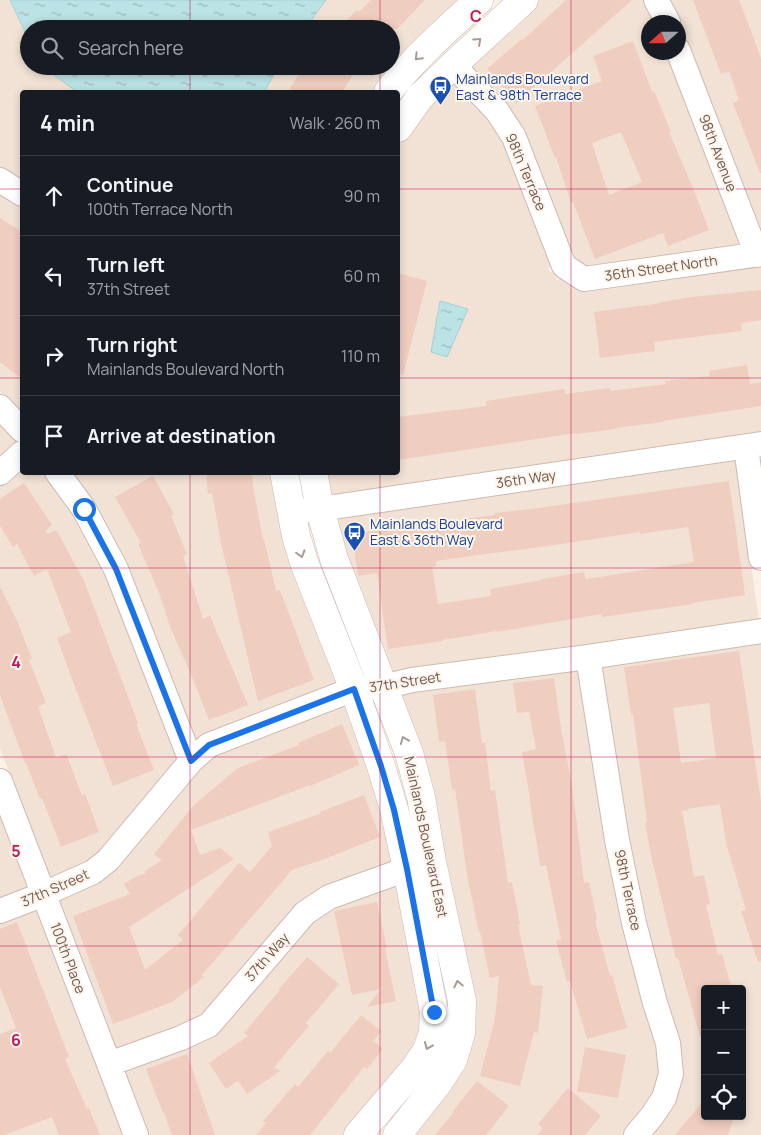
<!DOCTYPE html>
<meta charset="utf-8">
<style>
body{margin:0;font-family:Manrope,sans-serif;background:#242831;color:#f1f3f6}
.controls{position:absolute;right:15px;bottom:15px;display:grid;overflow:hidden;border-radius:5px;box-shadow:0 2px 8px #0003}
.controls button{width:45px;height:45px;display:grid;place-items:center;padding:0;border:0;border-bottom:1px solid #363941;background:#171b24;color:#f1f3f6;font:25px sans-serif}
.compass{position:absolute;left:641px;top:15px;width:45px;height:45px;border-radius:50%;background:#171b24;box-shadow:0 2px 8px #0003;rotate:249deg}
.stop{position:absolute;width:15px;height:15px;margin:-11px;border:4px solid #1a73e8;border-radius:50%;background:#fff}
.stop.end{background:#1a73e8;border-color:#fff;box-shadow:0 1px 5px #0008}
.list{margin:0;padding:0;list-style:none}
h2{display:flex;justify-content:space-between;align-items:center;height:65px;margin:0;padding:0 20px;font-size:21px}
h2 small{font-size:16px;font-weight:400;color:#9ea1a6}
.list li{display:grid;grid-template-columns:32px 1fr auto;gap:15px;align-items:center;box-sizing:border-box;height:80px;padding:0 20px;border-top:1px solid #363941}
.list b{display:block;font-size:19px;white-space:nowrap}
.list p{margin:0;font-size:16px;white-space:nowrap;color:#9ea1a6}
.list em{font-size:16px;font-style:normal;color:#9ea1a6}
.icon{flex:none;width:28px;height:28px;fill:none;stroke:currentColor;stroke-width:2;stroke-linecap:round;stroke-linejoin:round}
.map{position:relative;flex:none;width:761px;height:1135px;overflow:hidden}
.search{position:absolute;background:#171b24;box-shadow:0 2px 8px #0003;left:20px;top:20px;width:380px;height:55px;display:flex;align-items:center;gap:12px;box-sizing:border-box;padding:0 18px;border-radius:28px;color:#9ea1a6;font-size:19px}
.panel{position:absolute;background:#171b24;box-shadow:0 2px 8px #0003;left:20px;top:90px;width:380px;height:385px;border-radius:5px}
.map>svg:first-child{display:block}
.residential{fill:#f2e2d5;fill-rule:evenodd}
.water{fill:url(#water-ripples);stroke:#a2d2d5}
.building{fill:#efcdbf;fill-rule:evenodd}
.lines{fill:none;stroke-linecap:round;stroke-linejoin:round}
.minor-casing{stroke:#cebab0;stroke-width:26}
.tertiary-casing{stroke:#cebab0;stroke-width:29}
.minor{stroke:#fff;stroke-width:24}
.tertiary{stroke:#fff;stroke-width:28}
.oneway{stroke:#ab9a94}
.route{stroke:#1a73e8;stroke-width:6}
.grid{fill:none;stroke:#c2185b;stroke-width:1;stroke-opacity:0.55}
.labels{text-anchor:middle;stroke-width:4;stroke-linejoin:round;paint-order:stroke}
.transit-label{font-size:14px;fill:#164399;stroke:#fef5ec;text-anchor:start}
.street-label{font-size:14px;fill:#73564c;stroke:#fef5ec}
.grid-label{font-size:16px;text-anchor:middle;font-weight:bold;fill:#c2185b;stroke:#fef5ec;stroke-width:4;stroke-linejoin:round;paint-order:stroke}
</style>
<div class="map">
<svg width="761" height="1135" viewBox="0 0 761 1135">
<defs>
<pattern id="water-ripples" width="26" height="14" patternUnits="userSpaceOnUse" patternTransform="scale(1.25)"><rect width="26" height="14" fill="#bbe2e4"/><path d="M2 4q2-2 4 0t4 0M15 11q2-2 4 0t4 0" fill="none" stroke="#9cbabb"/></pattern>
</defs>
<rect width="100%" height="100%" fill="#fbf1e6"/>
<!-- residential -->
<path class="residential" d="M0 0H10L29 40V66H42L77 92H22V181L0 167Z
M326 0H464L392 70 374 92H264L279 66H391V29H305Z
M539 0H643L655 22H648V52L667 53 742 247 588 268 573 259 468 65Z
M669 0H761V232L676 13Z
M452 80 488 118 503 142 551 266 548 270 554 274 557 280 562 278 749 266 751 268 761 265V434L329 497 325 473 398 472V146L429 103Z
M0 193 22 207V413L0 392Z
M0 423 19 442 0 459Z
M736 458 759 621 390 674 344 555 334 517Z
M22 467V472L43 473 74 515 105 574 179 760 100 853 87 863 51 880 0 749V486Z
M72 473H272L339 683 197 742 127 565Z
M761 642V1135H650L679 1039 666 999 645 920 629 838 601 665ZM705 989H742V1116H705Z
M578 669 657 1045 659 1075 654 1094 643 1111 622 1135H411L463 1065 398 694Z
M347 703 370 770 394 863 326 887 202 1017 177 1028 116 1050 58 899 198 769 206 766 205 763 215 754Z
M0 813 29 889 0 900Z
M398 883 422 1013 421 1032 416 1047 344 1135H148L124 1069 184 1047 313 920 334 906Z
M37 908 98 1068 123 1135H0V922Z"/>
<!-- water -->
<path class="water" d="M10 0H326L305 29H29V40Z
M42 66H279L264 92H77Z
M440 301 468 309 447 357 431 352Z"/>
<!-- building -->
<path class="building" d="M371 0H425L397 29H340L356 10 359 12Z
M566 0H632L516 103 487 69 522 39 523 40Z
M693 0H739L761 58V173H760L733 103 739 100 729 71 721 74Z
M633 41 652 92 654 91 671 132H669L693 188 709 230 668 246 663 233 595 259 573 202 571 203 556 157 555 158 535 106 602 81 593 56ZM621 132 642 182 609 195 592 143Z
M304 66H359L342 92H288Z
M0 218 22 232V379L0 362Z
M398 273 427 281 403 375 398 374Z
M761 290V320L741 323 742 331 654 342 655 351 600 358 594 312 661 303V302L692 297Z
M747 365 750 384 761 382V406L663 421V422L615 428V429L577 434 576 433 471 449 398 460V417L487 406 486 401 564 389 565 394 610 388V391L666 384 665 381 710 376 709 371Z
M206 472H252L253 486 263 540 264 539 276 591 280 590 314 680 258 701 221 543 212 493 208 494Z
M153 476 174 514 171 516 187 554 183 556 203 619 210 616 248 705 209 720 195 684 169 624 160 595 138 544 141 543 115 497Z
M729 481 745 595 692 603 693 604 602 617V614L497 632V631L443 640V641L388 649 377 573 358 576 352 535 405 526 495 515V513L538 508ZM688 527 694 562 586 579 584 572 542 579V580L490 589 491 596 438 604 432 567 436 566V561L493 553 541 547 640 532V534Z
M24 483 52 525 45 531 48 534 55 530 56 532 57 531 84 581 138 723 136 724 154 770 113 786 75 687 57 638 71 632 47 569 34 576 17 544 13 547 0 526V499Z
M0 587 18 623 32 659 29 660 46 703 38 706 56 758 66 754 82 795 85 794 99 832 61 847 42 798 40 799 26 763H25L0 695Z
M739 651 761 802V961L758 962 741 911 746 910 726 843 720 804 688 809V810L682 811 694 877 704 875 710 904 706 905 718 955 722 954 732 989H705V1036H700L678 958 676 959 652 860 645 823 647 822 633 714 631 715 624 667ZM709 703 716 758 681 763 673 708Z
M554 678 561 729 572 785 584 883 589 882 597 920 595 921 610 976 612 975 627 1028 587 1039 570 981 567 982 556 941 561 939 546 865 540 866 535 831H534L529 793 522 752 536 749 529 712 517 713 513 683Z
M475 689 482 743H485L491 791 495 790 508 883 512 882 520 924 518 925 531 985 543 986 538 1033 534 1032 520 1086 480 1076 495 1019 499 976 490 978 480 932H479L468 881 455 789 452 790 445 741 439 742 433 695Z
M342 724 359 765 310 786V785L191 830 200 855 220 848 234 859 129 927 145 970 183 940 178 935 239 863 250 872 272 846 268 832 320 814V812L364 795 380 837 327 858 292 870 202 975 204 977 172 1002 113 1024 73 916 130 894 124 884 135 877 146 873 145 871 162 860 154 854 194 805 238 768 299 745 298 743Z
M377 902 387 948 385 949 396 1001 367 1007 381 989 352 995 334 911Z
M17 922 69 1057 65 1059 87 1109 89 1108 100 1135H59L52 1117 4 1135H0V1034L16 1028 0 987V929Z
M307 957 339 984 306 1023 309 1026 274 1067 280 1071 247 1094 238 1081 226 1089 209 1063 248 1036 244 1033 280 990 279 989Z
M361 1015 381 1031 373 1041 383 1049 367 1069 364 1067 310 1135H256L266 1123 263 1121 295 1084 298 1087 328 1051 330 1053Z
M585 1047 626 1055 618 1098 577 1091Z
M187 1054 215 1135H172L164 1112 163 1113 146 1069Z
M477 1081 509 1106 486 1135H435L454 1112 453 1111Z
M568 1088 601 1116 585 1135H537L543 1128 538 1124Z
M705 1099V1116H734L728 1135H675Z"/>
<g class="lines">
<defs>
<path id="minor" d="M656 0 668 22
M678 50 757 255
M453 65 497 111 514 137 564 266 584 279 761 254
M0 180 22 194
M0 407 22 430
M746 447 761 558
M57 472 84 509 116 569 191 761
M0 473 22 453
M291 512 320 509 761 444
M588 657 617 840 634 923 655 1003 668 1043 671 1074 664 1098 652 1116 636 1135
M0 781 109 1064 136 1135
M0 911 44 894 93 872 108 860 191 761 209 745 354 689 383 687 412 680 588 657 761 631
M109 1064 181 1038 209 1025 305 913 329 897 407 869 423 865"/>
<path id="tertiary" d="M388 92C414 58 447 29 479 0
M398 128 420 97 453 65 524 0
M284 472 296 536 305 565 354 689 381 766 394 809 407 869 434 1012 433 1033 427 1050 415 1068 358 1135
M313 472 320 509 334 559 409 753 421 797 432 862 462 1001 461 1033 453 1060 438 1083 397 1135"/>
</defs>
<!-- minor casing -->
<use href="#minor" class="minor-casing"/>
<!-- tertiary casing -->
<use href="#tertiary" class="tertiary-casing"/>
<!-- minor -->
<use href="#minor" class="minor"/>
<!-- tertiary -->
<use href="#tertiary" class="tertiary"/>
</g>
<!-- one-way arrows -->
<defs><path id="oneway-chevron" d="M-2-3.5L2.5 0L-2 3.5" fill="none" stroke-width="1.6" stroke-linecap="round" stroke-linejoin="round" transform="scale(1.25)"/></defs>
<g class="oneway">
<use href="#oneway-chevron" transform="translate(478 41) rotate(-42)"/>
<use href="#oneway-chevron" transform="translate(418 57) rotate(134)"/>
<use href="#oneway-chevron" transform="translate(301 554) rotate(74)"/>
<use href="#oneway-chevron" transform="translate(404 740) rotate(-112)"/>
<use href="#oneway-chevron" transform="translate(458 984) rotate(-102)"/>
<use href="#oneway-chevron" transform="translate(428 1046) rotate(112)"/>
</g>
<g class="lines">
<!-- route -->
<path class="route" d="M84 509 116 569 191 761 209 745 354 689 381 766 394 810 407 869 434 1012"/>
</g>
<!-- grid -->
<path class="grid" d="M190 0V29M380 0V29M571 0V1135M190 66V92M380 66V92M0 189H22M398 189H761M0 378H22M398 378H761M190 472V1135M380 472V1135M0 568H761M0 757H761M0 946H761"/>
<!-- icons -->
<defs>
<symbol id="bus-pin" viewBox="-11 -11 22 30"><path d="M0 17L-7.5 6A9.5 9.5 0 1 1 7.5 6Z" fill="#1a4fb4" stroke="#fef5ec"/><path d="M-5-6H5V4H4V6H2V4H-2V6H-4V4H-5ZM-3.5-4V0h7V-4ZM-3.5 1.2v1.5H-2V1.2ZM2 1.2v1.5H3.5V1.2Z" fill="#fff"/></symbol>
</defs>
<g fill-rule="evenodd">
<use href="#bus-pin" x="428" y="74" width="25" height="34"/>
<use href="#bus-pin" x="342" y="520" width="25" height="34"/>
</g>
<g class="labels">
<!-- transit labels -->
<g class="transit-label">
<text x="456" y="84">Mainlands Boulevard<tspan x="456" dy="16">East &amp; 98th Terrace</tspan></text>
<text x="370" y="529">Mainlands Boulevard<tspan x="370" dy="16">East &amp; 36th Way</tspan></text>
</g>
<!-- street labels -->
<g class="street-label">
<text transform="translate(718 153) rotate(69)" y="5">98th Avenue</text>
<text transform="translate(526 172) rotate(67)" y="5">98th Terrace</text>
<text transform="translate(661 268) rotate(-8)" y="5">36th Street North</text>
<text transform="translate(526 479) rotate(-8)" y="5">36th Way</text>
<text transform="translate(405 682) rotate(-9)" y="5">37th Street</text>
<text transform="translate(426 837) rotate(78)" y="5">Mainlands Boulevard East</text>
<text transform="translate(55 888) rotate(-24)" y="5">37th Street</text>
<text transform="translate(628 890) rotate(78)" y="5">98th Terrace</text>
<text transform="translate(267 957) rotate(-49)" y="5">37th Way</text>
<text transform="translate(68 958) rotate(69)" y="5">100th Place</text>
</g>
</g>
<g class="grid-label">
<text x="476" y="22">C</text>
<text x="16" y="668">4</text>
<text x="16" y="857">5</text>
<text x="16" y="1046">6</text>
</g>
</svg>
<div class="controls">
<button>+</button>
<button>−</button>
<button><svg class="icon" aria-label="locate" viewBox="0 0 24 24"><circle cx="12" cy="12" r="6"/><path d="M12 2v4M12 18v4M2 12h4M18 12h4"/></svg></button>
</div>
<svg class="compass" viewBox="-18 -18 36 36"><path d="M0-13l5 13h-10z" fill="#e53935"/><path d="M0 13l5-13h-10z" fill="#9ea1a6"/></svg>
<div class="stop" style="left:84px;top:509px"></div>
<div class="stop end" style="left:434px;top:1012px"></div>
<div class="search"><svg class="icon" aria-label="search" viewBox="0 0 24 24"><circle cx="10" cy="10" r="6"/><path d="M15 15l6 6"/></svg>Search here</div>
<section class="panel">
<h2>4 min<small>Walk · 260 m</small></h2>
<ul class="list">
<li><svg class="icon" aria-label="ahead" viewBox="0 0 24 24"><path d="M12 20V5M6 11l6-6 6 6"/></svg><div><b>Continue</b><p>100th Terrace North</p></div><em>90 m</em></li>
<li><svg class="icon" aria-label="left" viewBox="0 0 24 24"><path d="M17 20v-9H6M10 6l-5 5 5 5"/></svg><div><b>Turn left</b><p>37th Street</p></div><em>60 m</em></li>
<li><svg class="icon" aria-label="right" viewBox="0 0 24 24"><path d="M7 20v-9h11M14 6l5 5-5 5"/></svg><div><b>Turn right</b><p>Mainlands Boulevard North</p></div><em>110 m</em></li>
<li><svg class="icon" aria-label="arrive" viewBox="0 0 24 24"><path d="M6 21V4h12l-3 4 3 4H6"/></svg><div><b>Arrive at destination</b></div></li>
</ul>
</section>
</div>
